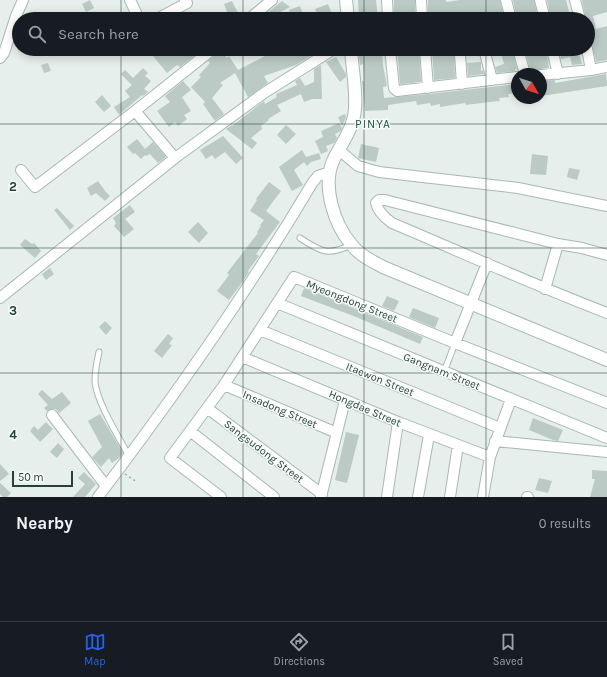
<!DOCTYPE html>
<style>
body{margin:0;font-family:Karla,sans-serif;background:#242831;color:#f1f3f6}
.compass{position:absolute;left:511px;top:68px;width:36px;height:36px;border-radius:50%;background:#171b24;box-shadow:0 2px 10px #0003;rotate:129deg}
.scale{position:absolute;left:12px;bottom:10px;width:61px;box-sizing:border-box;padding-left:4px;border:2px solid #24423a;border-top:0;font-size:11px;line-height:14px;white-space:nowrap;color:#24423a;-webkit-text-stroke:3px #f7fbf9;paint-order:stroke}
.list{margin:0;padding:0;list-style:none}
h2{display:flex;justify-content:space-between;align-items:center;height:52px;margin:0;padding:0 16px;font-size:17px}
h2 small{font-size:13px;font-weight:400;color:#9ea1a6}
.icon{flex:none;width:22px;height:22px;fill:none;stroke:currentColor;stroke-width:2;stroke-linecap:round;stroke-linejoin:round}
.map{position:relative;flex:none;width:607px;height:497px;overflow:hidden}
.search{position:absolute;background:#171b24;box-shadow:0 2px 10px #0003;left:12px;right:12px;top:12px;height:44px;display:flex;align-items:center;gap:10px;box-sizing:border-box;padding:0 14px;border-radius:22px;color:#9ea1a6;font-size:15px}
.sheet{height:124px;background:#171b24}
nav{display:flex;justify-content:space-around;align-items:center;box-sizing:border-box;height:56px;border-top:1px solid #363941;background:#171b24;font-size:11px;color:#9ea1a6}
nav a{display:grid;justify-items:center;gap:2px}
nav .on{color:#2563eb}
.map>svg:first-child{display:block}
.building{fill:#bbcac4}
.lines{fill:none;stroke-linecap:round;stroke-linejoin:round}
.service-casing{stroke:#a8b8b2;stroke-width:7}
.minor-casing{stroke:#a8b8b2;stroke-width:12}
.tertiary-casing{stroke:#a8b8b2;stroke-width:14}
.path{stroke:#86b3a5;stroke-width:1.5;stroke-dasharray:2 3;stroke-linecap:butt}
.service{stroke:#fff;stroke-width:5}
.minor{stroke:#fff;stroke-width:10}
.tertiary{stroke:#fff;stroke-width:12}
.grid{fill:none;stroke:#24423a;stroke-width:1;stroke-opacity:0.55}
.labels{text-anchor:middle;stroke-width:3;stroke-linejoin:round;paint-order:stroke}
.street-label{font-size:11px;fill:#24423a;stroke:#f7fbf9}
.neighbourhood-label{font-size:12px;letter-spacing:1px;fill:#1f5548;stroke:#f7fbf9}
.grid-label{font-size:13px;text-anchor:middle;font-weight:bold;fill:#24423a;stroke:#f7fbf9;stroke-width:3;stroke-linejoin:round;paint-order:stroke}
</style>
<div class="map">
<svg width="607" height="497" viewBox="0 0 607 497">
<rect width="100%" height="100%" fill="#e6efeb"/>
<!-- building -->
<path class="building" d="M90 0 94 8 86 12 82 4Z
M358 0H376L378 19H359Z
M394 0H415V19H394Z
M428 0H446V2L460 0H500L504 19H428Z
M513 0H534L538 19H517Z
M547 0H566L571 19H551Z
M582 0H607V12L593 16 596 29 607 26V60L596 62 590 39 588 40V19H586Z
M232 1 238 13 229 17 224 4Z
M282 1 290 7 269 18 267 13Z
M328 4 332 14 319 19 315 9Z
M300 6 304 17 299 19H292L289 10Z
M161 49H203L180 67 177 65 167 73 153 56Z
M219 49 227 58 229 56 238 70 265 56 256 49H284L285 53 296 49H322L296 65 264 76 268 83 248 97 235 73 220 83 223 85 212 98 224 114 215 121 203 104 205 102 191 87 201 77 199 75 210 63 208 61 217 54Z
M397 49H419L421 82 400 84Z
M432 49H454L455 78 434 80Z
M500 49H512L517 69H515V71L497 73 495 67 504 64Z
M528 49H546L549 68 540 69 531 73 525 50Z
M559 49H578L582 64 572 65 570 57 561 59Z
M382 52 383 65 387 86 383 87 384 98 429 94 517 84V93L508 94 509 97 499 98 500 101 490 102 466 105 465 103 440 107V104L431 106 430 103 417 105 416 101 388 105V110L365 111 362 81H364L363 64 360 65 359 56 372 54 371 53Z
M336 57 346 74V77L340 82 326 62Z
M481 62V71L483 70 484 74 468 76 467 63Z
M48 63 51 71 44 73 41 65Z
M321 65 322 99H312L304 102 301 94 277 105 281 111 268 119 269 120 261 126 262 129 251 138 257 143 252 149 226 129 232 125V126L264 101 265 104 277 97 276 94 297 85 295 81 300 78 305 86 314 82V69Z
M143 68 148 73 145 76 151 81 144 89 148 92 143 96 142 95 119 115 114 107 130 97 125 91 132 85 121 74 125 70 133 78Z
M606 74 607 86 541 96V81L555 80V83Z
M183 81 191 90 182 97 191 111 184 115 187 119 178 126 175 122 169 127 157 111 170 102 165 96Z
M102 95 111 106 104 112 95 102Z
M345 114 346 117 342 126 338 117Z
M339 123 342 128 341 131 335 134 337 138 334 143 326 146 328 151 321 154 315 141 323 137 321 131Z
M286 125 296 134 286 144 277 135Z
M223 136 243 158 236 164 225 152 215 159 212 155 206 159 200 150Z
M137 139 145 149 153 142 166 157 158 163 150 154 146 156 145 155 141 159 135 153 133 154 127 147Z
M361 144 379 148 376 162 358 158Z
M302 150 306 157 319 153 321 159 311 162 307 166 304 162 294 170 303 185 292 191 279 167Z
M532 154 548 156 546 175 530 174Z
M569 168 580 170 577 180 567 177Z
M98 181 105 191 110 196 105 201 96 193 91 196 87 188Z
M269 182 281 191 266 211 280 222 256 254 259 256 248 271 249 272 241 284 229 300 217 291 229 275 227 273 258 233 257 232 261 226 260 225 264 220 250 211 257 200 256 199Z
M130 205 135 212 125 219 134 229 124 237 114 226 116 223 113 218Z
M57 208 74 226 70 230 54 210Z
M198 222 208 233 199 243 188 232Z
M25 239 32 244 34 243 41 251 35 258 20 245Z
M50 268 54 274 46 280 42 274Z
M304 288 423 337 420 344 356 317 301 296Z
M387 296 399 301 394 311 382 306Z
M413 308 439 318 435 328 409 317Z
M105 321 112 328 106 335 99 327Z
M168 334 173 338 169 344 172 345 162 358 154 351Z
M42 390 52 399 62 392 71 403 59 413 56 409H52L47 411 44 408 48 405 38 394Z
M100 414 123 453 119 458 112 463 109 458 101 467 92 457 102 447 88 421Z
M533 418 563 430 558 441 553 440 529 430Z
M46 422 53 429 40 442 30 431 34 426 38 430Z
M346 432 359 435 347 483 335 480Z
M58 443 64 449 57 458 50 452Z
M0 464 9 474 0 481Z
M592 470 607 471V497H590L595 479H592Z
M84 472 96 484 85 497H73L85 484 78 478Z
M539 478 552 481 548 493 535 490Z
M0 483 11 493 7 497H3L0 494Z"/>
<g class="lines">
<defs>
<path id="service" d="M300 238C321 252 328 256 351 245
M99 352C97 361 95 371 95 380 95 399 119 438 129 456
M444 372 455 343"/>
<path id="minor" d="M130 0 139 19
M387 0 388 19
M421 0 422 19
M506 0 511 19
M540 0 545 19
M575 0 580 19
M157 19 187 3 185 0
M249 19 272 0
M390 49 394 88 397 91 517 77
M425 49 428 88
M484 49 492 80
M518 49 525 74
M552 49 558 74
M587 49 591 70
M460 54 462 84
M0 58 4 53 16 16 23 0
M541 75 591 70 607 67
M135 111 175 158
M339 150 358 166 379 172 518 188 607 206
M21 170 35 187 135 111 213 49
M607 255 582 248 558 244 385 200H379L376 203C378 212 385 218 392 223 463 253 534 285 607 313
M545 289 558 244
M0 298 175 158 264 93 334 49
M277 303 607 438
M260 330 500 428
M455 343 487 263
M242 357 398 422 490 457
M224 385 337 433
M207 408 322 494
M52 415 106 486
M190 431 274 497
M495 441 607 452
M98 497C175 396 248 291 313 182L318 176 330 172
M221 497 170 458 224 385 294 277 455 343 607 403
M321 497 345 400
M387 497 398 422
M418 497 429 435
M450 497 458 445
M483 497 490 457 511 399
M527 497H528"/>
<path id="tertiary" d="M346 0 348 19
M351 49C352 68 358 98 354 116 351 133 340 145 333 161 322 186 334 224 351 244 359 255 372 261 383 267L607 360"/>
</defs>
<!-- service casing -->
<use href="#service" class="service-casing"/>
<!-- minor casing -->
<use href="#minor" class="minor-casing"/>
<!-- tertiary casing -->
<use href="#tertiary" class="tertiary-casing"/>
<!-- path -->
<path class="path" d="M125 474 137 482"/>
<!-- service -->
<use href="#service" class="service"/>
<!-- minor -->
<use href="#minor" class="minor"/>
<!-- tertiary -->
<use href="#tertiary" class="tertiary"/>
</g>
<!-- grid -->
<path class="grid" d="M121 0V19M243 0V19M364 0V19M486 0V19M121 49V497M243 49V497M364 49V497M486 49V497M0 124H607M0 248H607M0 373H607"/>
<g class="labels">
<!-- street labels -->
<g class="street-label">
<text transform="translate(352 301) rotate(22)" y="4">Myeongdong Street</text>
<text transform="translate(442 371) rotate(22)" y="4">Gangnam Street</text>
<text transform="translate(380 379) rotate(22)" y="4">Itaewon Street</text>
<text transform="translate(365 408) rotate(23)" y="4">Hongdae Street</text>
<text transform="translate(280 409) rotate(23)" y="4">Insadong Street</text>
<text transform="translate(264 451) rotate(37)" y="4">Sangsudong Street</text>
</g>
<!-- neighbourhood labels -->
<g class="neighbourhood-label">
<text x="373" y="128">PINYA</text>
</g>
</g>
<g class="grid-label">
<text x="13" y="191">2</text>
<text x="13" y="315">3</text>
<text x="13" y="439">4</text>
</g>
</svg>
<svg class="compass" viewBox="-18 -18 36 36"><path d="M0-13l5 13h-10z" fill="#e53935"/><path d="M0 13l5-13h-10z" fill="#9ea1a6"/></svg>
<div class="scale">50 m</div>
<div class="search"><svg class="icon" aria-label="search" viewBox="0 0 24 24"><circle cx="10" cy="10" r="6"/><path d="M15 15l6 6"/></svg>Search here</div>
</div>
<section class="sheet">
<h2>Nearby<small>0 results</small></h2>
<ul class="list">
</ul>
</section>
<nav>
<a class="on"><svg class="icon" aria-label="map" viewBox="0 0 24 24"><path d="M3 6l6-2 6 2 6-2v14l-6 2-6-2-6 2zM9 4v14M15 6v14"/></svg>Map</a>
<a><svg class="icon" aria-label="directions" viewBox="0 0 24 24"><path d="M12 3l9 9-9 9-9-9zM9 14v-3h6M13 9l2 2-2 2"/></svg>Directions</a>
<a><svg class="icon" aria-label="saved" viewBox="0 0 24 24"><path d="M7 4h10v16l-5-4-5 4z"/></svg>Saved</a>
</nav>
